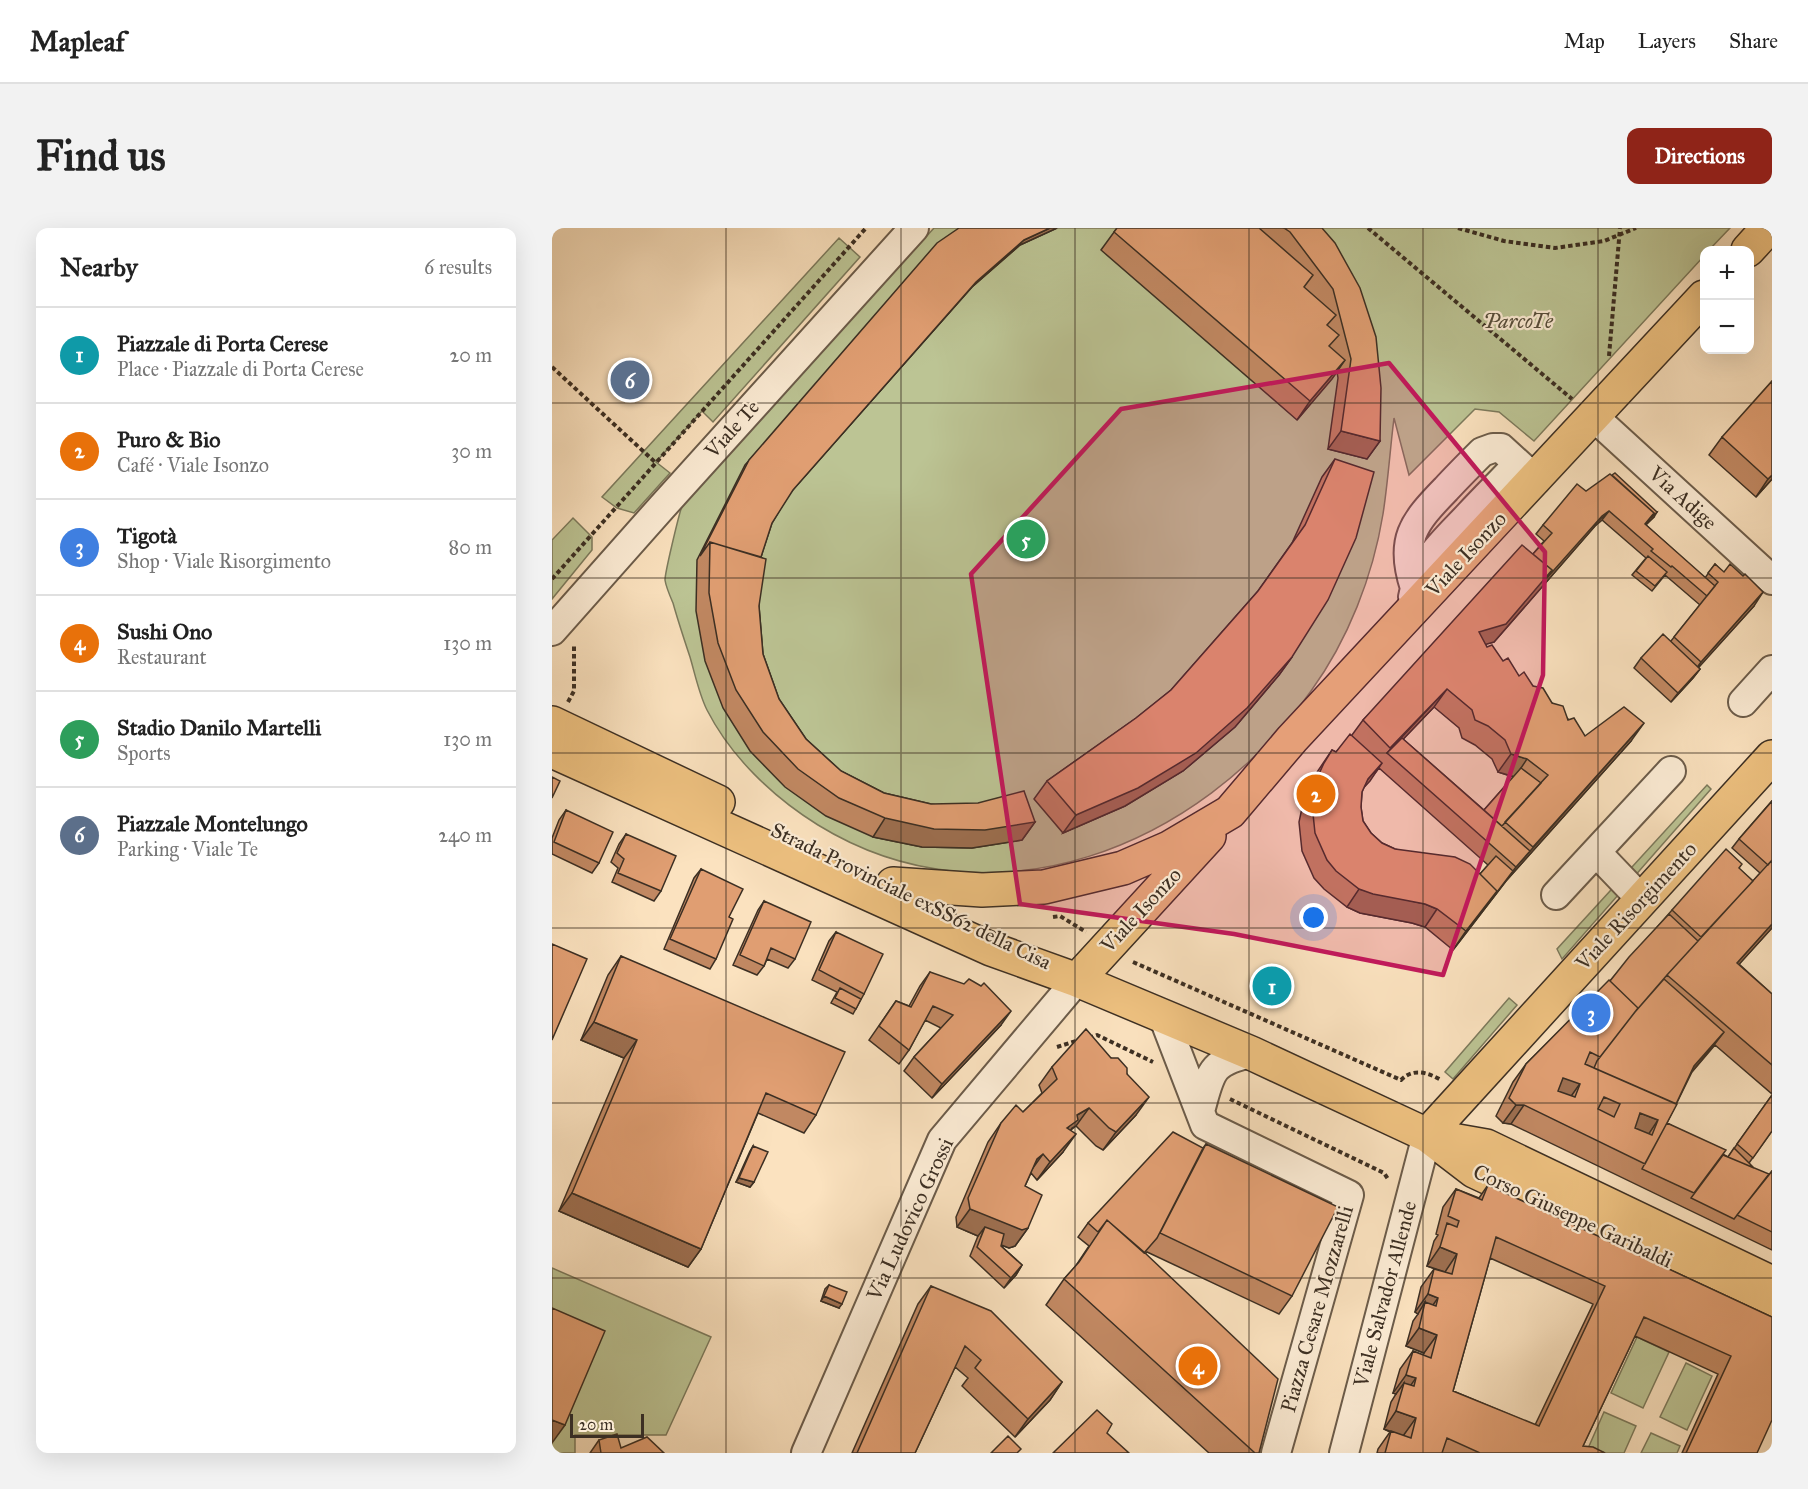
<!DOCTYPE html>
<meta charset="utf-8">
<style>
body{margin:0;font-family:"IM FELL Great Primer",serif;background:#f2f2f2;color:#222}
.controls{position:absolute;right:18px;top:18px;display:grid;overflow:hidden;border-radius:12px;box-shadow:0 6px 24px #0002}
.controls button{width:54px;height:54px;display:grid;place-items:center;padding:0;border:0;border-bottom:2px solid #e0e0e0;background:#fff;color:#222;font:30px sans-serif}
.scale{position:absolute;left:18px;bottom:15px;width:74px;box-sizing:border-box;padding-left:6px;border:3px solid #3c2f23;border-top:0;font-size:16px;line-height:21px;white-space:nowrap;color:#3c2f23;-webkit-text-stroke:4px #fcecd5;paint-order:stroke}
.you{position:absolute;left:762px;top:690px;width:21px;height:21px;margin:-15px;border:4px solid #fff;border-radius:50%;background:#1a73e8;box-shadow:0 0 0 9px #1a73e833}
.badge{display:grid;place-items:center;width:39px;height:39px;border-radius:50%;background:#8f2418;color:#fff;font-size:20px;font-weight:700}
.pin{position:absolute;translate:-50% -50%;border:3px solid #fff;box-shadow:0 2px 6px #0006}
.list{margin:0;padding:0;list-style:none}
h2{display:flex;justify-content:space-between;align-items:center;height:78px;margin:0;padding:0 24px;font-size:26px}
h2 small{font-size:20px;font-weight:400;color:#767676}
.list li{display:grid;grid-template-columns:39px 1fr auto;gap:18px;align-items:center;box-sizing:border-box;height:96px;padding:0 24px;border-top:2px solid #e0e0e0}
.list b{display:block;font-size:22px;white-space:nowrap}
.list p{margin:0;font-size:20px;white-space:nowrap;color:#767676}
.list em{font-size:20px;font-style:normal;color:#767676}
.map{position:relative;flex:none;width:1220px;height:1225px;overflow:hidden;border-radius:12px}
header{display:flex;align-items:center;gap:36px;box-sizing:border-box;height:84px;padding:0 30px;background:#fff;border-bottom:2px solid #e0e0e0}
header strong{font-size:28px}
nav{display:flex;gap:33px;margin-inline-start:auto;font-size:21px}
.intro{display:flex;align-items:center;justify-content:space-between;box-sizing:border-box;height:144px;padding:0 36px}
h1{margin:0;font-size:42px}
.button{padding:15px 27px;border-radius:12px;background:#8f2418;color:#fff;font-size:21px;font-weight:700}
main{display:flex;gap:36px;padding:0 36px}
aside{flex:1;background:#fff;border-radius:12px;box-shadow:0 6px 24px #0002}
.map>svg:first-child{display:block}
.green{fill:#bcc494;stroke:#7c7a5c;stroke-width:1.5}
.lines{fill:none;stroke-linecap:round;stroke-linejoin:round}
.minor-casing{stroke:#6c5c4a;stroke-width:32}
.major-casing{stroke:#3c2f23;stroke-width:36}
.path{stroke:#3c2f23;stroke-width:4;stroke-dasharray:4.5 3;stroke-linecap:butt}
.minor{stroke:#fcecd5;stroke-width:28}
.major{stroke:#eec180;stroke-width:33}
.wall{fill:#c18862;stroke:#3c2f23;stroke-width:1.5;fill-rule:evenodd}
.shaded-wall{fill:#9d6f50;stroke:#3c2f23;stroke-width:1.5}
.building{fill:#e09e72;stroke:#3c2f23;stroke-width:1.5;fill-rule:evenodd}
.marked{fill:#c2185b;fill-opacity:0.2;stroke:#c2185b;stroke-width:4.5;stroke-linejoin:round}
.grid{fill:none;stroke:#3c2f23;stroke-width:1.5;stroke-opacity:0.55}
.labels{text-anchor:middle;stroke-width:4.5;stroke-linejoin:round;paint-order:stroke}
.park-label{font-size:21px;font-style:italic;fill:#564d3a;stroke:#fcecd5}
.street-label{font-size:21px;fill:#3c2f23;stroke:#fcecd5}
</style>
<header>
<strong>Mapleaf</strong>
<nav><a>Map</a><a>Layers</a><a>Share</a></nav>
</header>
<div class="intro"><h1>Find us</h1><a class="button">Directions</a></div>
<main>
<aside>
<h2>Nearby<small>6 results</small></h2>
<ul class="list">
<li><span class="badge" style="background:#0f9aa8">1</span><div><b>Piazzale di Porta Cerese</b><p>Place · Piazzale di Porta Cerese</p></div><em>20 m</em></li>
<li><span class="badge" style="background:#e8710a">2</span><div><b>Puro &amp; Bio</b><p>Café · Viale Isonzo</p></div><em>30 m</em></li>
<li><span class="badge" style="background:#3f7fe0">3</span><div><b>Tigotà</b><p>Shop · Viale Risorgimento</p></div><em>80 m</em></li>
<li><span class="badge" style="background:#e8710a">4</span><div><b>Sushi Ono</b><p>Restaurant</p></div><em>130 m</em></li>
<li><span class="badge" style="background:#2e9e5b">5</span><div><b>Stadio Danilo Martelli</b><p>Sports</p></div><em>130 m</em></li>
<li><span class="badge" style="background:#5c6f8a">6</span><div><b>Piazzale Montelungo</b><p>Parking · Viale Te</p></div><em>240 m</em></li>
</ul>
</aside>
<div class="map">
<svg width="1220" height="1225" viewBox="0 0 1220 1225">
<rect width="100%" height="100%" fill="#fbe2bf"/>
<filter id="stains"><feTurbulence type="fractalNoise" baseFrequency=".00333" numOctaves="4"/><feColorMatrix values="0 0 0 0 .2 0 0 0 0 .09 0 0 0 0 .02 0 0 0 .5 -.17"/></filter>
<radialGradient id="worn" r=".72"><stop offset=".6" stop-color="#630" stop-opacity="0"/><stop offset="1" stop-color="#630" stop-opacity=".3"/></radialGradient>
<!-- green -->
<path class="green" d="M382 0H1178L1157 22H1152V28L982 213 947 184 923 181 857 247 842 190C838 222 836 254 831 286 821 348 796 412 759 463 648 619 440 704 266 597 221 569 179 529 155 482 147 466 143 446 138 429 132 411 126 393 121 375 118 368 114 359 113 352 113 344 126 291 129 281 133 272 142 264 149 256 162 243 175 229 187 215 252 143 317 72 382 0Z
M287 10 308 29 161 194 150 183 104 234 118 245 82 285 65 280 50 269Z
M21 290 40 309V322L0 371V312Z
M1155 557 1159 561 1010 731 1005 721Z
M957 770 965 777 901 851 893 844Z
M0 1040 159 1109 114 1207H23V1225H0Z
M1085 1109 1117 1124 1091 1180 1059 1165Z
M1134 1135 1160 1148 1135 1202 1108 1189Z
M1052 1184 1084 1198 1072 1225H1034Z
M1099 1205 1128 1218 1125 1225H1089Z"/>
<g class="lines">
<defs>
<path id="minor" d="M1042 189 1220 352
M863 360C847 312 861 295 894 261 906 248 918 236 930 224L941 220H949L984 252
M861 369C866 335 896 310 918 286 934 269 950 253 966 236
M0 403 110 279 362 0
M1191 474 1220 442
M1044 624 1090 672
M1004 667 1119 543
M611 788 653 897 797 967 724 1225
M648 883C659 845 657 834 699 825
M254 1225 390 912 525 752
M792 1225 875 907"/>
<path id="major" d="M1196 22 1216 0
M0 495 166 574
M0 523 439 721 525 752 699 825 875 907 922 943 1220 1082
M341 656 430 662 492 659 571 640 617 620 678 584 740 511 1152 69
M525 752 657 608
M875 907 1220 529
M877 908 934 918 1220 1055"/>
</defs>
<!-- minor casing -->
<use href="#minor" class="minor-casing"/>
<!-- major casing -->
<use href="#major" class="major-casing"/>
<!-- path -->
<path class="path" d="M816 0 1020 171
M906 0 952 13 1003 20 1052 13 1084 0
M1057 128 1068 0
M0 139 104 235
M0 351 314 0
M16 474 22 463V417
M501 689 508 688 534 704
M581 734 849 852C861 840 875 844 889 852
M537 810 545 807 601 834
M505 819 527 812
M678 871 832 945 836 951"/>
<!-- minor -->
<use href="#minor" class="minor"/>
<!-- major -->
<use href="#major" class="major"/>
</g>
<!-- wall -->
<path class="wall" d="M407 0H505L468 17 420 59 238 265 220 295 209 329 207 378 211 426 227 471 254 511 289 543 332 565 379 576 483 594 470 612 420 620 370 619 321 609 274 588 233 559 198 523 171 480 153 433 144 383 145 332 193 237Z
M565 0H770L828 213 815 231 776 221 786 150 785 144 745 192 549 22Z
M1170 209 1220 251 1204 269 1157 227Z
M783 231 740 429 727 447 683 499 631 543 573 578 511 605 482 571 495 553 584 490 619 462 706 363 740 315 770 249Z
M1034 263 1102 289 1094 297 1153 350 1163 336 1202 378 1146 439 1148 441 1141 450 1119 474 1082 440 1089 430 1119 413 1148 377 1113 347 1100 363 1080 347 1094 330 1050 292 1043 298 942 414 933 416 935 419 967 448 981 458 1000 475 1033 508 1079 513 954 653 901 722 873 699 860 695 808 685 795 679 772 661 762 650 750 623 747 594 753 566 759 553 780 522 784 524 800 507 811 492 981 326 992 313 984 306 991 297ZM882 479 907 500 910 510 923 517 940 531 946 544 961 549 932 582 851 511ZM827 540 936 637 928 646 843 621 830 615 819 605 811 593 809 579 810 564 812 559Z
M1220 573V700L1187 736 1220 766V866L1163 817 1140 844 1115 895 1176 929 1220 867V903L1197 935 1210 956 1220 943V1022L959 896 951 895 944 888 961 854 974 836 1058 753 1120 682 1187 641 1201 653 1208 645 1180 620 1187 611Z
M14 582 47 635 40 645 0 626V610L7 592Z
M74 606 109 663 102 673 60 654 66 640 59 634 67 616Z
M149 641 177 689 164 731 158 741 112 721 142 650Z
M212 673 243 731 236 740 215 731 212 738 205 747 181 737 206 682Z
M284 704 312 766 301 786 279 775 285 764 260 752 277 713Z
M69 728 264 887 252 905 206 885 149 1021 136 1039 7 983 72 830 29 812 56 747Z
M378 744 449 797 380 870 352 843 362 829 389 800 373 792 357 822 347 836 317 812 344 773 357 778 368 758Z
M559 830 575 846 584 887 551 922 544 918 524 898 519 902 511 924 485 952 479 945 473 958 476 1000 463 1018 457 1020 449 1017V1018L470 1037 464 1047 452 1060 418 1028 426 1008 405 999 404 989 436 914 449 895 471 884 490 865 487 857 500 839Z
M654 916 740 1068 727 1086 595 1024 593 1026 707 1225H657L494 1077 512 1051 523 1039 537 1018 526 1009 536 995 651 920Z
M201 918 202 954 198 959 184 954 198 923Z
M936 957 1220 1089 1205 1225H1130L1166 1146 1083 1108 1031 1218 1053 1225H825L826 1221 838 1204 832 1201 839 1174 844 1166 841 1165 848 1141 861 1123 871 1127 872 1125 854 1118 861 1093 866 1086 863 1084 869 1059 882 1041 892 1044 875 1038 882 1013 886 1007 884 1006 891 979 904 961 927 970ZM938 1030 1041 1076 983 1197 901 1163Z
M277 1057 287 1080 269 1073 273 1061Z
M379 1058 510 1154 498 1172 463 1209 410 1158 416 1150 403 1139 363 1225H300L366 1076Z
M47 1212 69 1220 112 1225H38Z"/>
<!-- shaded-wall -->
<path class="shaded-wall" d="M498 0H505L468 17 420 59 237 266 424 54 472 12Z
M793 132 780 151 745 192 758 173Z
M789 203 828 213 815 231 776 221Z
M1220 247V251L1204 269 1216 251Z
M1057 283 1050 292 1043 298 942 414 914 422 927 404Z
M1105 284 1102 289 1095 295 1086 305 1102 285Z
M1211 364 1202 378 1139 448 1149 434Z
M740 429 727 447 683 499 631 543 573 578 511 605 524 587Z
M1148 441 1141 450 1119 474 1126 465Z
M895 461 882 479 837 526 835 525Z
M1092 495 1079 513 954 653 901 722 914 703 945 663 939 672 964 639Z
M959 526 975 531 963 549 946 544Z
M830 535 818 553 803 569 816 551Z
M333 590 483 594 470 612 420 620 370 619 321 609Z
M807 661 873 676 885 681 873 699 860 695 808 685 795 679Z
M1220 696V700L1172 753 1185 735Z
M459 783 449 797 380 870 390 856Z
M42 794 85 812 72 830 29 812Z
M1172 804 1162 817 1133 852 1142 838Z
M1011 850H1023L1030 858 1027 857 1015 874 999 868Z
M597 869 584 887 551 922 564 904Z
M964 877H972L959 896 951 895Z
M537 880 524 898 520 900 513 910 503 918 525 887Z
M1088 885 1106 892 1094 910 1076 903Z
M524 906 511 924 485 952 498 934Z
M491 926 478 944 485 931Z
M187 950 202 954 198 959 184 954Z
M20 965 149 1021 136 1039 7 983Z
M418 981 476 1000 463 1018 457 1020 429 1009 433 999 426 1008 405 999Z
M888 1019 905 1026 893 1044 875 1038Z
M470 1037 464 1047 452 1060 459 1050Z
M876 1066 886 1070 873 1088V1074L866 1086 863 1084Z
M272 1068 290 1076 287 1080 269 1073Z
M867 1100 885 1107 872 1125 854 1118Z
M854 1147 864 1150 851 1168 852 1155 844 1166 841 1165Z
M510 1154 498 1172 463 1209 476 1191Z
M844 1183 864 1190 851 1208 832 1201Z
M0 1192 13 1197 0 1215Z"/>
<!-- building -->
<path class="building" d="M407 0H498L472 12 424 54 241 262 220 295 209 329 158 314 148 328 197 232 385 15Z
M565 0H707L761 47 752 59 784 87 775 97 787 107 777 118 793 132 758 173 562 4Z
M732 0H770L783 15 808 60 824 109 829 160 828 213 789 203 799 131 781 61 738 4Z
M1220 153V247L1216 251 1170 209Z
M783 231 822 244 804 310 776 372 740 429 695 480 644 525 586 560 524 587 495 553 584 490 619 462 706 363 753 297Z
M1063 245 1105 284 1099 290 1102 285 1060 247Z
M1058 246 1102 285 1093 296 1163 358 1155 368 1120 338 1119 339 1099 323 1101 321 1057 283 1050 288 994 351 1000 342 981 326 1000 305 991 297 1025 256 1034 263Z
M158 314 214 331 207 378 211 426 227 471 254 511 289 543 332 565 379 576 426 575 472 563 483 594 433 602 382 601 333 590 287 570 246 541 211 504 184 462 166 415 157 365Z
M970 317 1000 342 954 396 927 404 935 419 940 417 951 433 956 430 967 448 972 444 981 458 991 460 1000 475 1011 478 1016 492 1022 490 1033 508 1072 479 1092 495 981 619 953 594 996 547 975 531 959 526 953 512 936 498 923 492 920 482 895 461 838 520 811 492Z
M1096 328 1115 344 1103 358 1084 343Z
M1163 336 1172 344 1178 336 1191 348 1193 346 1211 364 1149 434 1122 409 1166 354 1156 345Z
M1111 406 1148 441 1126 465 1089 430Z
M798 506 830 535 816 551 810 564 809 579 811 593 819 605 830 615 843 621 903 629 918 636 945 663 914 703 885 681 873 676 821 666 807 661 784 643 775 632 763 605 760 576 766 548 772 535 780 522 784 524Z
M850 510 978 623 964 639 835 525Z
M969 540 989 555 950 598 932 582Z
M0 549 8 553 0 570Z
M1220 573V632L1216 637 1187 611Z
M14 582 61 604 47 635 2 614Z
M74 606 124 628 109 663 66 645 72 631 65 625Z
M1174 621 1190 636 1187 640 1201 653 1149 709 1120 682Z
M944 628 961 643 939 672 945 663 928 646Z
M1220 632V696L1185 735 1220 766V837L1115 747Z
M149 641 191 661 177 689 181 691 164 731 118 711Z
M212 673 259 694 243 731 219 720 212 738 188 727Z
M1117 686 1146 713 1115 747 1083 784 1086 780 1058 753 1077 729Z
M284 704 331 726 312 766 267 742Z
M0 716 35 731 0 812Z
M69 728 293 824 264 887 214 865 149 1021 20 965 85 812 42 794Z
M378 744 412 756 417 751 429 758 432 755 459 783 390 856 362 829 401 787 381 778 357 822 327 798 344 773 359 779Z
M1112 751 1172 804 1142 838 1124 876 1042 840 1045 833 1083 784Z
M1057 752 1086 780 1048 829 1038 824 1033 836 1125 876 1093 936 972 877H964L957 870 974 836ZM1011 850 1028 856 1023 869 1006 863ZM1052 869 1068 876 1062 889 1046 881ZM1088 885 1106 892 1100 907 1083 900Z
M288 760 309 771 304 781 283 770Z
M534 801 559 830H566L575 840V846L597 869 564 904 557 900 537 880 525 887 526 892 515 900 524 906 498 934 491 926 485 931 473 958 490 967 476 1000 470 1002 418 981 416 970 449 895 464 877 471 884 505 851 500 839Z
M1220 867V903L1201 930 1185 916Z
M1115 895 1174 922 1142 965 1090 941Z
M621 904 651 920 605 1010 592 1025 555 992 546 1004 536 995Z
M654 916 786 979 740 1068 608 1005Z
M201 918 216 924 202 954 187 950Z
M1182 920 1202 940 1176 929Z
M1171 927 1217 946 1182 991 1139 970Z
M1220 943V1004L1185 987Z
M936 957 1220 1089V1192L1205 1225H1134L1179 1128 1092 1089 1031 1218 1041 1219 1053 1225H928L895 1210 890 1225H833L839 1203 859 1210 864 1190 844 1183 852 1155 862 1158 864 1150 854 1147 861 1123 879 1130 885 1107 867 1100 873 1074 884 1078 886 1070 876 1066 882 1041 900 1046 905 1026 888 1019 895 995 905 999 907 993 896 988 904 961 930 972ZM944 1009 1053 1058 987 1198 901 1163Z
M555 992 592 1024 726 1151 707 1225H703L512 1051 527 1034Z
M433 999 452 1006 449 1018 470 1037 459 1050 425 1019Z
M277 1057 295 1064 290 1076 272 1068Z
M379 1058 439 1083 510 1154 476 1191 423 1140 429 1132 413 1118 363 1225H305Z
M0 1080 53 1103 13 1197 0 1192Z
M545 1182 560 1196 555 1205 577 1225H501Z
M65 1206 69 1220 95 1209 112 1225H49L47 1212Z
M456 1208 469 1221 465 1225H439Z"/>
<!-- marked area -->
<path class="marked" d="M837 135 993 324 991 447 891 747 682 706 468 676 419 346 569 181Z"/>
<!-- grid -->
<path class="grid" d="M174 0V1225M349 0V1225M523 0V1225M697 0V1225M871 0V1225M1046 0V1225M0 175H1220M0 350H1220M0 525H1220M0 700H1220M0 875H1220M0 1050H1220"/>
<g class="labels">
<!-- park labels -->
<g class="park-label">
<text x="966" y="100">ParcoTe</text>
</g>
<!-- street labels -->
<g class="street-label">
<text transform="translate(180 201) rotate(-48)" y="7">Viale Te</text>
<text transform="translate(1131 270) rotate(42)" y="7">Via Adige</text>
<text transform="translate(914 326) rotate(-47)" y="7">Viale Isonzo</text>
<text transform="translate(359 668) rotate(26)" y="7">Strada Provinciale exSS62 della Cisa</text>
<text transform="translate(1084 678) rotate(-47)" y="7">Viale Risorgimento</text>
<text transform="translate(589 682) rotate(-47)" y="7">Viale Isonzo</text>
<text transform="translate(1021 988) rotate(25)" y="7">Corso Giuseppe Garibaldi</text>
<text transform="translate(358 991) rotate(-65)" y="7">Via Ludovico Grossi</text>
<text transform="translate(833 1066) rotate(-75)" y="7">Viale Salvador Allende</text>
<text transform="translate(765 1081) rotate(-74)" y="7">Piazza Cesare Mozzarelli</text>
</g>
</g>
<rect width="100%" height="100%" filter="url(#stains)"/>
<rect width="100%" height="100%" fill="url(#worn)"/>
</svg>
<div class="controls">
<button>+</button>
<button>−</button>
</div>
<div class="scale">20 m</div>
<div class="you"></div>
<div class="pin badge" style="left:720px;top:758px;background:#0f9aa8">1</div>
<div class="pin badge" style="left:764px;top:566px;background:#e8710a">2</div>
<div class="pin badge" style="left:1039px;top:785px;background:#3f7fe0">3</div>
<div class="pin badge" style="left:646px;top:1138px;background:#e8710a">4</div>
<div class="pin badge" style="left:474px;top:311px;background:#2e9e5b">5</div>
<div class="pin badge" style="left:78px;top:152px;background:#5c6f8a">6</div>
</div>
</main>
